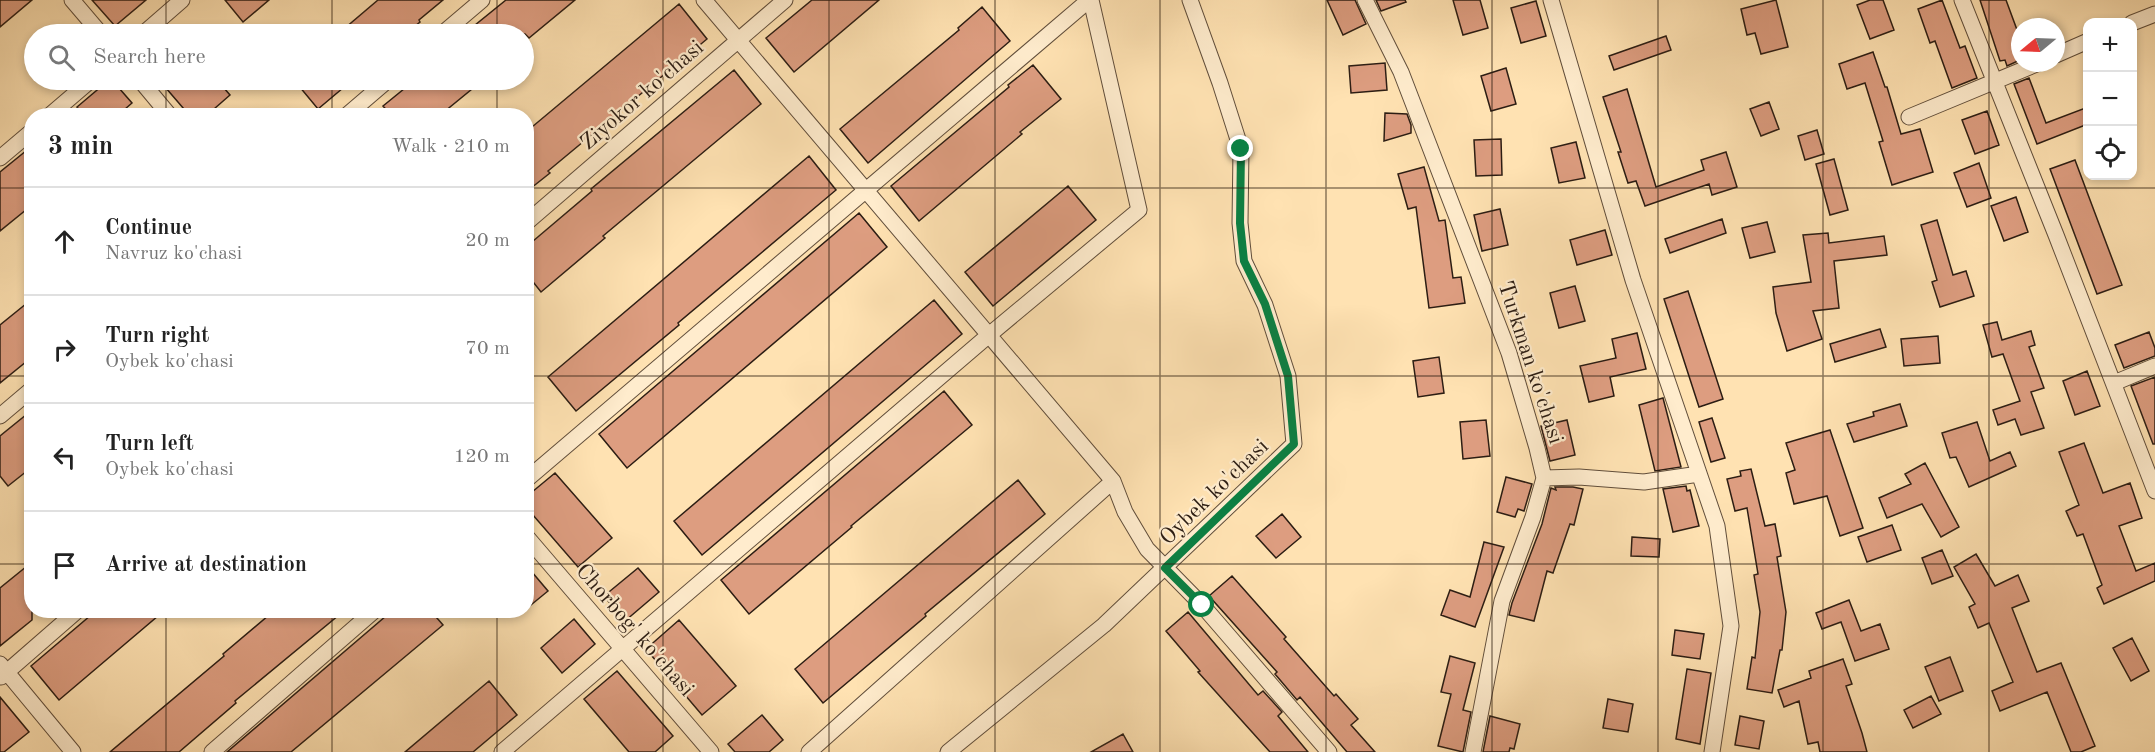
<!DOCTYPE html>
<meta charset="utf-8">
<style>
body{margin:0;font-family:"Old Standard TT",serif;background:#f2f2f2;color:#222}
.controls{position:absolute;right:18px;top:18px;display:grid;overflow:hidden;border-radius:12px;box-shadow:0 3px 9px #0003}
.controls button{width:54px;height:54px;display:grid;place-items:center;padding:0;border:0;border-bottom:2px solid #e0e0e0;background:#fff;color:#222;font:30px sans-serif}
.compass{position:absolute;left:2011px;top:18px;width:54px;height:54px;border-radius:50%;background:#fff;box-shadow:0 3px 9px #0003;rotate:251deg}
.stop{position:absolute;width:18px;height:18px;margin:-14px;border:4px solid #0b8043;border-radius:50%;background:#fff}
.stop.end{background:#0b8043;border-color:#fff;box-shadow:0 2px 6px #0008}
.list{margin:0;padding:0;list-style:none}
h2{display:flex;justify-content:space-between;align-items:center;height:78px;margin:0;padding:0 24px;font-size:26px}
h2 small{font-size:20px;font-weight:400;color:#767676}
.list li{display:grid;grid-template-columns:39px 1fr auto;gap:18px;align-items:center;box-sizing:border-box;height:108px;padding:0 24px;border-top:2px solid #e0e0e0}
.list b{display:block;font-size:22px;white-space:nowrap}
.list p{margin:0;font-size:20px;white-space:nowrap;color:#767676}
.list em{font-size:20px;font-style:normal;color:#767676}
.icon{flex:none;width:33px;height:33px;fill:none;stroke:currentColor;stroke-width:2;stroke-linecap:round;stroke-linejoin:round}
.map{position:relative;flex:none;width:2155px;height:752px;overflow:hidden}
.search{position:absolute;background:#fff;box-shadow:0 3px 9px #0003;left:24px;top:24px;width:510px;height:66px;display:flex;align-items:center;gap:15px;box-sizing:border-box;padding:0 21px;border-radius:33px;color:#767676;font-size:22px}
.panel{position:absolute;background:#fff;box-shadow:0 3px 9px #0003;left:24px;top:108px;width:510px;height:510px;border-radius:24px}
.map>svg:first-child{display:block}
.building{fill:#dd9d80;stroke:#2c1d13;stroke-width:1.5}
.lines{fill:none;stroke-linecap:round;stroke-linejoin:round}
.minor-casing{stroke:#614e3b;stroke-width:17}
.minor{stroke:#ffeccd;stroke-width:15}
.route{stroke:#0b8043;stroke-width:8}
.grid{fill:none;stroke:#2c1d13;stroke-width:1.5;stroke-opacity:0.55}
.labels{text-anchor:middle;stroke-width:4.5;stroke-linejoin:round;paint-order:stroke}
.street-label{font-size:22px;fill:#2c1d13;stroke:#ffeccd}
</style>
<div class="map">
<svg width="2155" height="752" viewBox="0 0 2155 752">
<rect width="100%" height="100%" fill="#ffe2b2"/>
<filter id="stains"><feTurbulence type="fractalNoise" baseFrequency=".00333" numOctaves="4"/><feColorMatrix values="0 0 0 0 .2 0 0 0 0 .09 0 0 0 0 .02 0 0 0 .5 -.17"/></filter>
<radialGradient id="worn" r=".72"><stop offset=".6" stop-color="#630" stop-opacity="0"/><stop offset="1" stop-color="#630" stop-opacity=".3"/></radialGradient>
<!-- building -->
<path class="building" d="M0 0H32L0 27Z
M92 0H146L115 26Z
M225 0H269L243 22Z
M378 0H443L419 20 420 22 405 34H338Z
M506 0H575L529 38 525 34H464Z
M812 0H879L794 72 766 38Z
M1327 0H1355L1366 24 1343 35Z
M1376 0H1405L1406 2 1381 11Z
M1453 0H1480L1488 28 1463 35Z
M1776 0 1788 47 1761 54 1755 33 1747 35 1741 9Z
M1870 0H1883L1894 30 1870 39 1857 5Z
M1942 0 1960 48 1965 46 1977 78 1952 88 1935 41 1930 43 1918 9Z
M1980 0H2006L2020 38V60L2007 66 2005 60 2000 61Z
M1536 1 1546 36 1521 43 1511 8Z
M679 4 707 39 548 171 550 173 526 192V132Z
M982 7 1010 41 868 163 840 129 959 30 958 28Z
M1666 36 1671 50 1614 70 1609 56Z
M1873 52 1885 87H1887L1901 134 1920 129 1933 172 1892 185 1879 142 1883 141 1865 83 1847 89 1839 64Z
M1385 63 1387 90 1351 93 1349 66Z
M1033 65 1061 99 1020 132 1022 134 919 221 891 186 1009 87 1008 85Z
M1506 68 1516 104 1491 111 1481 76Z
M734 70 761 104 603 236 605 238 541 292 526 273V247L592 191 591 189Z
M2029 78 2046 123 2088 107V124L2037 144 2014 84Z
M109 80H112L132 103 117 116H85L77 107Z
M159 80H217L230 95 206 116H190Z
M294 80H336L343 88 318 109Z
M415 80H483L439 116H392L383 106Z
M1627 89 1656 187 1704 170 1701 160 1726 152 1737 187 1712 195 1709 184 1645 206 1636 181 1628 183 1618 152H1621L1603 97Z
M1769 102 1779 129 1761 136 1750 109Z
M1987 111 1999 145 1975 154 1962 120Z
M1385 113 1407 114 1411 125V133L1384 141Z
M1817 130 1824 154 1805 160 1798 136Z
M1501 139 1502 175 1476 176 1474 140Z
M1576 142 1585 178 1559 183 1551 148Z
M32 146V205L0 231V172Z
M809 156 836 190 678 323 679 325 576 411 548 377Z
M1834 159 1848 210 1830 215 1816 164Z
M2075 160 2122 285 2097 294 2050 169Z
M1979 163 1991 198 1967 207 1954 173Z
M1424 167 1439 221 1445 220 1453 278 1461 277 1465 303 1429 308 1416 207 1408 209 1398 174Z
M1068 186 1096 220 993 306 965 272Z
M2016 197 2028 232 2004 241 1991 206Z
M1500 209 1508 245 1482 251 1474 215Z
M859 213 887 247 627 468 599 434Z
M1722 219 1726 233 1670 253 1665 239Z
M1937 220 1953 275 1966 271 1974 296 1940 307 1932 282 1937 280 1921 225Z
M1767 222 1775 252 1750 258 1742 228Z
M1605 230 1612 255 1577 265 1570 240Z
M1828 233 1829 243 1884 236 1887 255 1834 261 1839 308 1813 311 1822 339 1787 351 1776 313 1773 287 1811 282 1803 235Z
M1575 286 1585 321 1559 328 1550 293Z
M1688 291 1723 399 1699 407 1664 299Z
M32 299V357L0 383V325Z
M934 300 962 334 702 555 674 521Z
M1997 322 2002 340 2031 331 2035 345 2029 347 2044 388 2031 392 2044 428 2021 435 2015 419 1998 425 1993 410 2020 401 2003 354 1992 357 1983 325Z
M1880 329 1886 347 1835 362 1830 344Z
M2149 332 2155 348V356L2124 368 2115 345Z
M1637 333 1646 369 1610 377 1614 396 1589 402 1580 366 1616 358 1612 339Z
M1938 336 1940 363 1904 366 1901 339Z
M1439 357 1444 393 1418 397 1413 361Z
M2087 371 2100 406 2075 415 2063 381Z
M2155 377V444H2153L2131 386Z
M944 391 972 425 851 526 852 527 749 614 721 580Z
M1663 398 1681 467 1655 471 1639 405Z
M1900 404 1907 426 1854 442 1847 424 1874 416 1873 412Z
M32 410V467L8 486 0 476V436Z
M1712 418 1725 458 1711 462 1699 422Z
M1486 420 1490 456 1463 459 1460 422Z
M1567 420 1575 455 1550 461 1541 426Z
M1977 422 1990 461 2010 452 2016 466 1969 487 1956 457 1950 458 1942 433Z
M1830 430 1863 528 1840 536 1827 496 1794 504 1786 473 1795 470 1786 443Z
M2084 443 2103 493 2130 483 2142 518 2119 526 2136 571 2155 563V581L2104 604 2097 588 2102 585 2083 534 2077 536 2066 511 2079 505 2059 452Z
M1925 463 1959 527 1941 537 1922 504 1887 518 1879 498 1911 484 1905 474Z
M1751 469 1765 526 1775 524 1781 556 1777 557 1786 612 1782 650H1780L1772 693 1747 689 1752 657 1755 658 1760 612 1754 575 1758 574 1747 508 1735 511 1727 479 1741 476 1740 471Z
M555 473 612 538 578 567 526 507V497Z
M1506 477 1532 484 1524 511 1518 509 1515 517 1497 512Z
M1018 480 1045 514 925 614 926 616 823 703 795 669Z
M1686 486 1687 491 1690 490 1699 526 1673 532 1663 489Z
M1555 487H1573L1583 489 1574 525 1570 524 1553 573 1547 571 1534 621 1509 615 1512 603 1542 524 1551 488 1556 490Z
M1282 514 1301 537 1276 558 1256 536Z
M1892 525 1901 550 1867 562 1858 537Z
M1632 537 1660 539 1659 557 1631 556Z
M1484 542 1504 547 1475 627 1441 615 1450 590 1470 597Z
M1942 550 1953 576 1932 584 1922 558Z
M1976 554 1995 586 2018 575 2029 601 2012 608 2037 672 2061 663 2095 746 2081 752H2071L2047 692 2000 711 1992 691 2013 682 1989 623 1978 628 1969 607 1975 604 1954 567Z
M32 562V620L0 646V588Z
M526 565 548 591 526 609Z
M638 568 659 592 625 621 604 596Z
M1232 576 1286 637 1284 639 1334 696 1336 694 1358 719 1351 725 1375 752H1347L1300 697 1297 700 1275 674 1277 672 1209 596Z
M1849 600 1861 631 1880 624 1889 649 1855 661 1841 622 1822 629 1816 613Z
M97 610H165L59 700 31 666Z
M275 610H345L235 701 236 703 179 752H110L224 656 223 654Z
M393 610H430L443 625 291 752H227Z
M1188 612 1258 695 1263 691 1282 712 1278 716 1308 752H1270L1198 672 1200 671 1166 631Z
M574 619 595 644 562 673 541 648Z
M679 620 736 686 702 715 646 649Z
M1675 630 1704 634 1700 659 1672 655Z
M2132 638 2149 671 2131 681 2113 648Z
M1450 656 1475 663 1463 710 1471 712 1463 752 1438 746 1451 694 1441 692Z
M1950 657 1963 691 1939 701 1925 667Z
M1843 659 1852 684 1846 686 1862 733 1867 752H1820L1818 742 1808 744 1799 701 1784 707 1778 690 1811 678 1809 671Z
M1687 669 1711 673 1700 744 1676 739Z
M617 671 673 736 655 752H629L584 699Z
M489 681 517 715 473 752H405Z
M1931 696 1941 714 1913 728 1904 710Z
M0 697 29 732 4 752H0Z
M1608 699 1633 704 1628 732 1603 728Z
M762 715 783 740 769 752H735L728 744Z
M1490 716 1520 724 1514 749 1510 748 1509 752H1483Z
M1740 716 1764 721 1759 749 1735 745Z
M1123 734 1133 752H1091Z"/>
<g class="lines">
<defs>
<path id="minor" d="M72 0 101 34
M704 0 1113 481 1125 512 1147 549 1202 605 1329 752
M1365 0 1401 72 1509 353 1537 448 1544 478 1533 517 1502 601 1473 752
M1551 0 1633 280 1717 526 1731 626 1712 752
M1962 0 2056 235 2155 491
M2132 23 2155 14
M143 34 182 0
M442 34 482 0
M2056 55 2088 41
M140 80 170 116
M49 116 91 80
M346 116 388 80
M1909 117 2039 63
M0 158 32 131
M526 223 785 0
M2114 383 2155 366
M0 416 32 389
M1544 478 1579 477 1644 482 1699 474
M526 480 1089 0
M526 536 711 752
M0 664 73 752
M1 677 78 610
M212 752 375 610
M502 752 989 335 1139 210 1091 0
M809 752 1113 481
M948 752 1104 625 1294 444 1288 376 1265 305 1244 261 1240 223 1241 149 1220 83 1190 0"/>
</defs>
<!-- minor casing -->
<use href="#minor" class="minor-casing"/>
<!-- minor -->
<use href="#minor" class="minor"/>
</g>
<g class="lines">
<!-- route -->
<path class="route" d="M1202 605 1165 568 1294 444 1288 376 1265 304 1244 261 1240 223 1241 149"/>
</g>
<!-- grid -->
<path class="grid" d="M166 0V34M332 0V34M497 0V34M663 0V752M829 0V752M995 0V752M1160 0V752M1326 0V752M1492 0V752M1658 0V752M1823 0V752M1989 0V752M166 80V116M332 80V116M497 80V116M0 188H32M526 188H2155M0 376H32M526 376H2155M0 564H32M526 564H2155M166 610V752M332 610V752M497 610V752"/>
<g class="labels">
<!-- street labels -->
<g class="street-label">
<text transform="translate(641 94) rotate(-41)" y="8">Ziyokor ko'chasi</text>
<text transform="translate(1532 362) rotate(72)" y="8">Turkman ko'chasi</text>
<text transform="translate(1213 491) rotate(-44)" y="8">Oybek ko'chasi</text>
<text transform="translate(636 629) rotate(49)" y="8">Chorbog' ko'chasi</text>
</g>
</g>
<rect width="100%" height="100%" filter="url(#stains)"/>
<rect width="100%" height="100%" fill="url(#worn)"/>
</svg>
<div class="controls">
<button>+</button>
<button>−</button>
<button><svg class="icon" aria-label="locate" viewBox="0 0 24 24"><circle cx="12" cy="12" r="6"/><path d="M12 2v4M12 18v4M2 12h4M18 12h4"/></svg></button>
</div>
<svg class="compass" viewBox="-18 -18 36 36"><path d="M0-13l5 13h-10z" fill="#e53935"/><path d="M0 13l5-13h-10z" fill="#767676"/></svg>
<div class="stop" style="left:1202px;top:605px"></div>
<div class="stop end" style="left:1241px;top:149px"></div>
<div class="search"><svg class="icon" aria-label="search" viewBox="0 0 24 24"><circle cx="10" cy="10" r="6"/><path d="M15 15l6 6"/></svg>Search here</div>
<section class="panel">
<h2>3 min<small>Walk · 210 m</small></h2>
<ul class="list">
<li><svg class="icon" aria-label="ahead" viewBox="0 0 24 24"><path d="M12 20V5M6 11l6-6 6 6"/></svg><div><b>Continue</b><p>Navruz ko'chasi</p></div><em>20 m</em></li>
<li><svg class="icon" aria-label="right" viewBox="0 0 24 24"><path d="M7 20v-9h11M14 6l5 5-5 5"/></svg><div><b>Turn right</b><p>Oybek ko'chasi</p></div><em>70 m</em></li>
<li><svg class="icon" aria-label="left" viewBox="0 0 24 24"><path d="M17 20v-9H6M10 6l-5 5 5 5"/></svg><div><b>Turn left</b><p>Oybek ko'chasi</p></div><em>120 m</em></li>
<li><svg class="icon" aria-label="arrive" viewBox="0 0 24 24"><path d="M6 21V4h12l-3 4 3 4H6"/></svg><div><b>Arrive at destination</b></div></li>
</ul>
</section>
</div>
